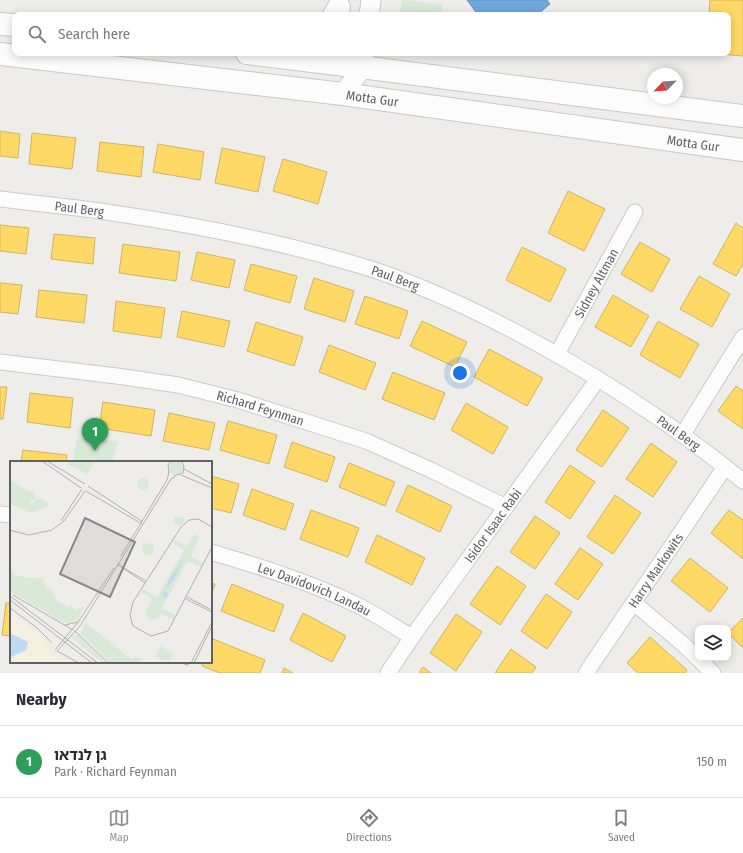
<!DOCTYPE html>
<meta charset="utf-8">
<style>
body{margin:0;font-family:"Fira Sans Condensed","Noto Sans Hebrew",sans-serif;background:#f7f7f7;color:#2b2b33}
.controls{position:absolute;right:12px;bottom:12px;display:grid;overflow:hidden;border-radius:8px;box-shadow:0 2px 10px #0003}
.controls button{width:36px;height:36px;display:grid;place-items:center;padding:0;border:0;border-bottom:1px solid #e1e1e2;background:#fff;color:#2b2b33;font:20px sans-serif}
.compass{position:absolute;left:647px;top:68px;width:36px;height:36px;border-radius:50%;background:#fff;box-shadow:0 2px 10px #0003;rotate:245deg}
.you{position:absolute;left:460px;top:373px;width:14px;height:14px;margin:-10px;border:3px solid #fff;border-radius:50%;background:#1a73e8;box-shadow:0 0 0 6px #1a73e833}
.badge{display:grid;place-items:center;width:26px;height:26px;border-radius:50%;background:#919294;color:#fff;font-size:13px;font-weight:700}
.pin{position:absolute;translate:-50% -33px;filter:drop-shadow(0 1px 2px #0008)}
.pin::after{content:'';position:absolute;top:21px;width:14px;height:12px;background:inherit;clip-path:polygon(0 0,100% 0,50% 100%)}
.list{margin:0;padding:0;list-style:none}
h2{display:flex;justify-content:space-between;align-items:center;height:52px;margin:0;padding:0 16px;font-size:17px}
h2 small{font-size:13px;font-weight:400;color:#7c7c81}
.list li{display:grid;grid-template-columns:26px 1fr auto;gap:12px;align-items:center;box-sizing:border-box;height:72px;padding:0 16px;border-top:1px solid #e1e1e2}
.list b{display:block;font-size:15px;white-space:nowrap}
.list p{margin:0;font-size:13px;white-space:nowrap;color:#7c7c81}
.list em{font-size:13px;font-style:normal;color:#7c7c81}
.icon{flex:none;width:22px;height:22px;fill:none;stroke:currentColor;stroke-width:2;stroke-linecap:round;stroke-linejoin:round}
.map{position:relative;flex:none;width:743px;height:673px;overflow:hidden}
.search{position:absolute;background:#fff;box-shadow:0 2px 10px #0003;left:12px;right:12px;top:12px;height:44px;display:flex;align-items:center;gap:10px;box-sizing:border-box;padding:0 14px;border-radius:8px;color:#7c7c81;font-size:15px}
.sheet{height:124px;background:#fff}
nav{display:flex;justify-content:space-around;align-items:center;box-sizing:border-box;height:56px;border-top:1px solid #e1e1e2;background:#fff;font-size:11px;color:#7c7c81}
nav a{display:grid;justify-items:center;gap:2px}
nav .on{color:#919294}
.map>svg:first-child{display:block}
.green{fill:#d8e9d7}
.homes{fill:#ffd966;stroke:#cfb566}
.schools{fill:#6fa8dc;stroke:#6a93b9}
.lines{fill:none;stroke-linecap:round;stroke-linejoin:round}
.minor-casing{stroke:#cbcbcb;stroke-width:17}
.tertiary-casing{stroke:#cbcbcb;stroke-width:21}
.secondary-casing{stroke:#c9c9ca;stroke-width:24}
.minor{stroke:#fcfcfc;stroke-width:15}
.tertiary{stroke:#fcfcfc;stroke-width:19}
.secondary{stroke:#fcfcfc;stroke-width:22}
.labels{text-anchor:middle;stroke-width:4;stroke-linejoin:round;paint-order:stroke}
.street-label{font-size:13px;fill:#5f6166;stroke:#fff}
.inset-road{fill:none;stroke:#b1b1b1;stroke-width:1}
.view{fill:#87888b;fill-opacity:0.15;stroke:#87888b;stroke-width:2}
.inset-edge{fill:none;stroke:#5f6166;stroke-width:2}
</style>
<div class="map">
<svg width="743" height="673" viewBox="0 0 743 673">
<rect width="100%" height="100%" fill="#eeede9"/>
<!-- green -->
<path class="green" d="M402 0 443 4 441 15H400Z
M77 438 118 441 112 462H73Z"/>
<!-- homes -->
<path class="homes" d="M710 0H743V56L708 53H728V15H709Z
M0 131 20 134 18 158 0 156Z
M32 133 76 138 72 169 29 164Z
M100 142 144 147 141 177 97 171Z
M158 144 204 152 200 180 153 172Z
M222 148 265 157 258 192 215 183Z
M283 159 327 172 318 204 273 191Z
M568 191 605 209 584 251 548 233Z
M736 223 743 228V264L736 276 713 264Z
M0 225 29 228 26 254 0 251Z
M54 234 95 238 93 264 51 259Z
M640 242 670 259 652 292 621 274Z
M123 244 180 252 176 281 119 273Z
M522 247 566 269 550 302 506 280Z
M197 252 235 260 229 288 191 280Z
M251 264 297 276 290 303 244 290Z
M699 276 730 294 712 327 680 309Z
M314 278 354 291 345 322 304 309Z
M0 283 22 285 18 314 0 312Z
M39 290 87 295 84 323 36 317Z
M613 295 649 316 631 347 595 327Z
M365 296 408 311 399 339 355 324Z
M116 301 165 308 161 338 113 331Z
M182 311 230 321 224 347 177 337Z
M422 321 467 342 455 367 410 346Z
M658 321 699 344 680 378 640 355Z
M256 322 303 337 294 366 247 351Z
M329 345 376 363 365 390 319 372Z
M489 349 543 378 527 406 474 377Z
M393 372 445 393 434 420 382 399Z
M736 386 743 391V429L718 411Z
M0 387H7L3 419H0Z
M30 393 73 398 70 428 27 422Z
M103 402 155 410 151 436 99 428Z
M466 403 508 427 493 454 451 430Z
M603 410 629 428 602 467 576 450Z
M169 413 215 423 209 450 163 441Z
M228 421 277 435 269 464 220 450Z
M292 442 335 457 327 482 284 467Z
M651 443 677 462 653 497 626 479Z
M23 450 67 455 66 462H21Z
M349 463 395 482 385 506 339 487Z
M570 465 595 482 570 519 545 502Z
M211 476 239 484 231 513 211 508Z
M408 485 452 506 440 532 396 511Z
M252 489 294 504 285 530 243 515Z
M615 495 641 513 613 554 587 537Z
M311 510 359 528 348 557 300 539Z
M729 510 743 520V559L711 533Z
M535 516 560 533 535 569 510 552Z
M377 535 425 558 412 585 365 562Z
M580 548 603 564 578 600 555 584Z
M690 558 728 588 710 612 671 581Z
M497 566 526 586 500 625 470 604Z
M211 583 215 584 211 596Z
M232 584 284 605 274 632 221 611Z
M546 594 572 612 547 649 521 631Z
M6 603H11V636L2 635Z
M303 613 346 636 332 662 290 640Z
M456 614 482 632 456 671 430 653Z
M743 618V648L728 633Z
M650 637 687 670 685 673H638L627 663Z
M213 639 265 660 260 673H220L202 666 204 662H211V643Z
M511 649 536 667 532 673H495Z
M177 662H189L188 665Z
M423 667 431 673H419Z
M284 668 293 673H282Z"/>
<!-- schools -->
<path class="schools" d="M467 0H547L550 4 537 15H478Z"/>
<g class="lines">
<defs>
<g id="minor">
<path id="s1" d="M0 199C38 204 75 207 113 213 195 225 276 241 355 264 410 280 462 304 512 330 594 373 671 423 743 481"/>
<path id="s2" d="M557 354 635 212"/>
<path id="s3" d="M0 362 117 376 178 385 238 400 366 441 431 470 506 507"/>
<path d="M683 434 743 337"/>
<path d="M0 514 11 515"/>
<path id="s4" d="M211 552C261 567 313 583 359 606 377 615 395 627 412 637"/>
<path d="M634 603 683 644 713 673"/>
<path id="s5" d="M388 673 412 637 598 379"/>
<path id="s6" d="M586 673 725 467"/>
</g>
<path id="tertiary" d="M369 15 371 0
M343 94 363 67 364 53"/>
<g id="secondary">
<path d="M334 15 339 7"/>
<path d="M0 24 15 25"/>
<path d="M247 53 361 67 743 116"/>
<path id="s7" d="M0 54 343 94 743 150"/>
</g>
</defs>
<!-- minor casing -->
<use href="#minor" class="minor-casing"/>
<!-- tertiary casing -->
<use href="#tertiary" class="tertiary-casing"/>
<!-- secondary casing -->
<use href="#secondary" class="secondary-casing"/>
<!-- minor -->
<use href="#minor" class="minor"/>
<!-- tertiary -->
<use href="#tertiary" class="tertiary"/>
<!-- secondary -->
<use href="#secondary" class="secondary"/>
</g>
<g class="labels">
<!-- street labels -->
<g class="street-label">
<text dy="5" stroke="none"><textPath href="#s7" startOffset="375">Motta Gur</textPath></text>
<text dy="5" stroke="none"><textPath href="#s7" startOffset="699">Motta Gur</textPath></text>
<text dy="5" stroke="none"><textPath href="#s1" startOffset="80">Paul Berg</textPath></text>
<text dy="5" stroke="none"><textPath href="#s1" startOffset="404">Paul Berg</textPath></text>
<text dy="5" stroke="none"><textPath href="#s2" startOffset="81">Sidney Altman</textPath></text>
<text dy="5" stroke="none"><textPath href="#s3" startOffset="265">Richard Feynman</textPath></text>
<text dy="5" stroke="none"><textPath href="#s1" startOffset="728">Paul Berg</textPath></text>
<text dy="5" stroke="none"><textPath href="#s5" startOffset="181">Isidor Isaac Rabi</textPath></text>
<text dy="5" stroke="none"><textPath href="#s6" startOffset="124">Harry Markowits</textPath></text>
<text dy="5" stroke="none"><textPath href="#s4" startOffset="110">Lev Davidovich Landau</textPath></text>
</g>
</g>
<!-- overview -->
<g transform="translate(10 461)">
<rect width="202" height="202" fill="#eeede9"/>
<path d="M60 0H85L77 13 58 3ZM159 7a7 7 0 1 1 14 0a7 7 0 1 1-14 0ZM127 23a6 6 0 1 1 12 0a6 6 0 1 1-12 0ZM0 19 19 31 24 30 26 39 20 40 21 43 30 37 39 43 36 47 21 52 0 43ZM170 55 176 59 170 65 163 61 164 56ZM185 73 189 76 181 95 193 102 191 106 177 100 152 147 166 155 164 159 151 153 148 158 139 159 135 152 142 138 132 131 134 128 147 136 174 89 162 81 164 78 176 85ZM132 88a6 6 0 1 1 12 0a6 6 0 1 1-12 0ZM0 107 5 114 19 117H33L36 127 42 128 47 140 58 146 62 144 65 150 75 145 68 157 60 162H54L0 130ZM75 161 122 199 125 195 131 199 129 202H100L71 173ZM68 174 96 202H93L61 176ZM151 185 163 193 159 199 153 200 145 195Z" fill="#d8e9d7"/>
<path d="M0 152 30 173 43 193 62 202H0Z" fill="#f4f1e0"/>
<path d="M175 95 164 118 155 129 158 135 153 136 149 144 159 119ZM0 172 18 181 16 189 1 196Z" fill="#c0daf5"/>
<path class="inset-road" d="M32 0 71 27M37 0 75 23M174 8 202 23M159 12 158 4 161 0M171 14 202 27M164 15 173 12 174 5 171 0M78 25 133 61M76 30 132 63M51 60 72 28M202 66 188 58 179 59 171 66 123 141 120 154 123 165 141 175 158 170 202 86M0 69 19 74 42 69 54 60 75 30M111 95 157 19 159 11M107 103 135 122M107 103 136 120M3 134 63 169M0 135 88 202M177 136 200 148M176 138 202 151M0 139 82 202M0 147 26 166 42 182M55 164 68 161M64 169 98 202M45 189 68 161 104 107M69 202 47 190 70 165 161 18 165 16M181 202 202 161M184 202 202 165"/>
<path class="view" d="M75 57 125 81 100 136 50 113Z"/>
<rect width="202" height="202" class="inset-edge"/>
</g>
</svg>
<div class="controls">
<button><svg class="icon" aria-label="layers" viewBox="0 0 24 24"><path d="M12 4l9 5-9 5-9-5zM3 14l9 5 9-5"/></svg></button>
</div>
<svg class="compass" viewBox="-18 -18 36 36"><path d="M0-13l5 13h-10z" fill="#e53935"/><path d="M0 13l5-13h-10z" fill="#7c7c81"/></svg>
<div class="you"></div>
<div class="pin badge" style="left:95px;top:451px;background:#2e9e5b">1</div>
<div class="search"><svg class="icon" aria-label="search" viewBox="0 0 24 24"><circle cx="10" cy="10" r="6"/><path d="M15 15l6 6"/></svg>Search here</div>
</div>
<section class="sheet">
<h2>Nearby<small></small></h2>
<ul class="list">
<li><span class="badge" style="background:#2e9e5b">1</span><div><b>גן לנדאו</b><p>Park · Richard Feynman</p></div><em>150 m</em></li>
</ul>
</section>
<nav>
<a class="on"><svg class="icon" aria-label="map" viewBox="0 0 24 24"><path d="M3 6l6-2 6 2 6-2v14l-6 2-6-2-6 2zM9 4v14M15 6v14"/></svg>Map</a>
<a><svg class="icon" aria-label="directions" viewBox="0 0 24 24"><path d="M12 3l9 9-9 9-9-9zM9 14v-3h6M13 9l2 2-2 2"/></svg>Directions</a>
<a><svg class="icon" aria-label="saved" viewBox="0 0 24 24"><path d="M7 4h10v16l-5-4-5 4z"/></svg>Saved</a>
</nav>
